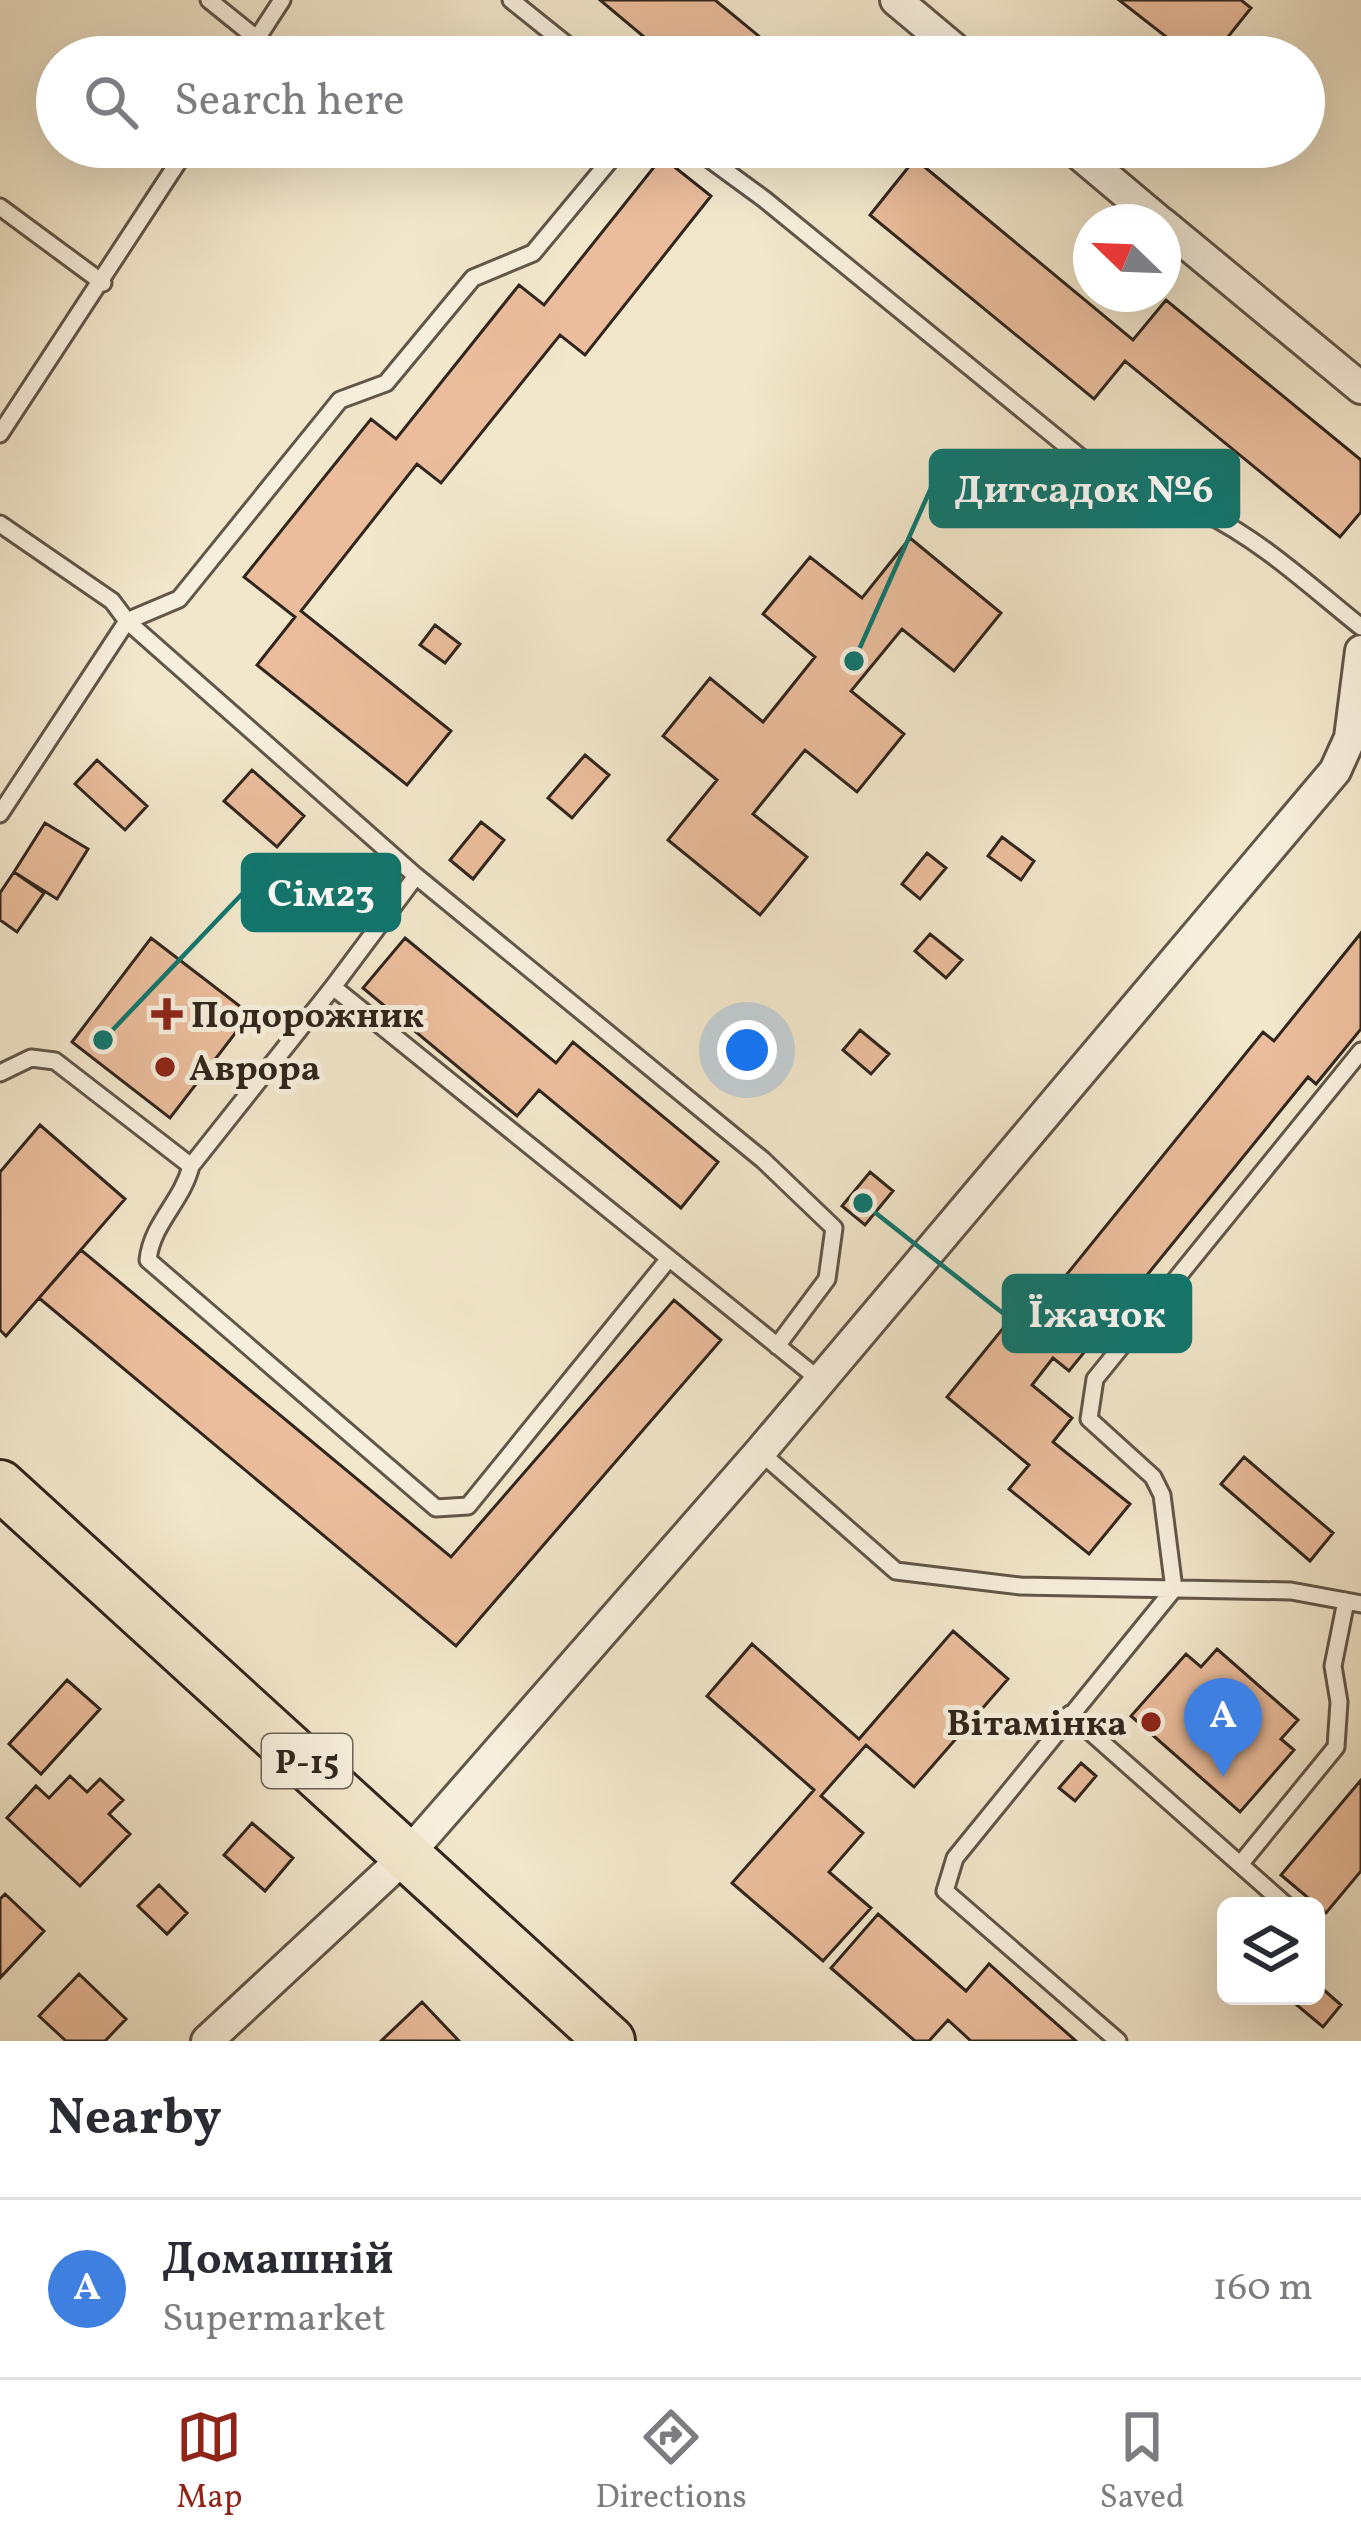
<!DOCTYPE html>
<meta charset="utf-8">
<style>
body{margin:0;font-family:Vollkorn,serif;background:#f2f2f3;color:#2b2b33}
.controls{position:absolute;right:36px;bottom:36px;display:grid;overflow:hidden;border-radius:18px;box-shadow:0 12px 48px #0002}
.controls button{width:108px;height:108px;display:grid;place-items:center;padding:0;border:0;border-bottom:3px solid #e1e1e2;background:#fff;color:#2b2b33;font:60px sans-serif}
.compass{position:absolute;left:1073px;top:204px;width:108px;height:108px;border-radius:50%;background:#fff;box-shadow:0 12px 48px #0002;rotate:293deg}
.you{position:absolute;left:747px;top:1050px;width:42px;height:42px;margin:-30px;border:9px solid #fff;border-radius:50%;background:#1a73e8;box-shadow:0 0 0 18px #1a73e833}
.badge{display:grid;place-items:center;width:78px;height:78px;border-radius:50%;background:#8f2418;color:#fff;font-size:39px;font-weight:700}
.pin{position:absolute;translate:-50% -99px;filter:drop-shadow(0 3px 6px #0008)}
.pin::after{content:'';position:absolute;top:63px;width:42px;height:36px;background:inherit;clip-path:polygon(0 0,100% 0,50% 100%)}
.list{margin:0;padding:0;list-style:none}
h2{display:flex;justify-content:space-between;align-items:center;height:156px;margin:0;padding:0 48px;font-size:51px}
h2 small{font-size:39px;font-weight:400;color:#7c7c81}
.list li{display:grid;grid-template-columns:78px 1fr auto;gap:36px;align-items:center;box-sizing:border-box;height:180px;padding:0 48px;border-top:3px solid #e1e1e2}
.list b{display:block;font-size:45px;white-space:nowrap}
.list p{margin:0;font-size:39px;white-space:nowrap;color:#7c7c81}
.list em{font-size:39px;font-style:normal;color:#7c7c81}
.icon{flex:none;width:66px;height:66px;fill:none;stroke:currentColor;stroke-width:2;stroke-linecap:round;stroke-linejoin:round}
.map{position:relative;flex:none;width:1361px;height:2041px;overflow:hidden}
.search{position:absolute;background:#fff;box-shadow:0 12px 48px #0002;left:36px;right:36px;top:36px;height:132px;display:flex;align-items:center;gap:30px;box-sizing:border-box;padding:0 42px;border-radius:66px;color:#7c7c81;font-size:45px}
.sheet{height:336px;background:#fff}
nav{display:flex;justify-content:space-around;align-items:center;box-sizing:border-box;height:168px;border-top:3px solid #e1e1e2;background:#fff;font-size:33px;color:#7c7c81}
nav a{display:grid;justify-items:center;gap:6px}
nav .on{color:#8f2418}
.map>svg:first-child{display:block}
.building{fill:#ebbd9c;stroke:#31261c;stroke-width:3}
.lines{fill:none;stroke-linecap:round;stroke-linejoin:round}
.service-casing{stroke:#615648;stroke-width:21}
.minor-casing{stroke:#615648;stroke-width:36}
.primary-casing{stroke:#31261c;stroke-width:54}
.service{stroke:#f7efdd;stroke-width:15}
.minor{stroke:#f7efdd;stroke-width:30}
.primary{stroke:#f2e7cb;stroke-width:48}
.poi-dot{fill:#8f2418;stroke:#f7efdd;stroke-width:4.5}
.labels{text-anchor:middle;stroke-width:10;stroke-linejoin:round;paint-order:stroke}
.shield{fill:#f7efdd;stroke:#6c6256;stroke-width:3}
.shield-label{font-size:33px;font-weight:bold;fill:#31261c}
.poi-label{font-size:36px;font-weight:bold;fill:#31261c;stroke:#f7efdd;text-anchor:start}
.leader{fill:none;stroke:#0f766e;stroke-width:4.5}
.callout-dot{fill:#0f766e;stroke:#f7efdd;stroke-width:4.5}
.callout{fill:#0f766e;stroke:#0f766e;stroke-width:4.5}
.callout-label{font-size:39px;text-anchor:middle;font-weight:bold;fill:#fff}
</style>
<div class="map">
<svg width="1361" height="2041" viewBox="0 0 1361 2041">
<rect width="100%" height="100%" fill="#f2e7cb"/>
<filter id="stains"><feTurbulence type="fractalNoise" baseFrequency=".00167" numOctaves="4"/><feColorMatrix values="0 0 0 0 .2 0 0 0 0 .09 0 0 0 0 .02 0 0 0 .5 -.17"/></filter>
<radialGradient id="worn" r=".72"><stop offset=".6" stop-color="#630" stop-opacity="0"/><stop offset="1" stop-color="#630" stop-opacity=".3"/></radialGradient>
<!-- building -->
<path class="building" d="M600 0H715L766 42 754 57H668Z
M1119 0H1241L1251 8 1212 57H1192Z
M662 157 711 196 585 355 560 335 441 483 417 464 301 611 451 731 407 785 257 665 295 617 244 577 371 419 396 439 519 285 544 305Z
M915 159 1133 340 1166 300 1361 460V512L1340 537 1125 361 1094 399 870 215Z
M910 538 1001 613 954 671 902 629 851 691 904 734 857 792 805 750 753 814 807 857 760 915 668 840 717 780 663 736 710 678 763 722 815 657 763 614 810 557 862 598Z
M435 625 460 644 445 663 420 645Z
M585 755 609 775 572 818 548 798Z
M97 760 147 806 125 830 75 784Z
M252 770 304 816 277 847 224 801Z
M481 822 504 840 473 879 450 860Z
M45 823 88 849 57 899 14 872Z
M1002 837 1034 861 1021 880 988 856Z
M927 853 946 868 920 899 902 884Z
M14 872 44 893 17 932 0 920V893Z
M1361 933V1029L1316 1084 1308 1077 1069 1371 1053 1358 1032 1385 1072 1418 1053 1442 1130 1504 1089 1554 1009 1489 1029 1465 947 1397 1013 1316 1025 1326 1263 1032 1274 1041Z
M930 934 962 960 946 978 915 951Z
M151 938 250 1014 170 1118 72 1042Z
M405 938 556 1063 573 1042 718 1162 681 1208 539 1090 517 1116 363 988Z
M860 1030 889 1054 871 1074 843 1050Z
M40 1125 125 1199 6 1336 0 1330V1172Z
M870 1172 893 1191 865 1225 842 1206Z
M81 1250 451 1557 674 1300 721 1340 456 1646 39 1298Z
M1244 1457 1333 1533 1310 1561 1221 1484Z
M953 1631 1008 1679 914 1787 866 1745 821 1796 863 1833 829 1872 871 1908 823 1961 732 1883 814 1790 707 1696 752 1644 859 1739Z
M1217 1649 1298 1720 1281 1739 1294 1750 1240 1812 1131 1716 1186 1654 1201 1667Z
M67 1680 100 1709 41 1774 9 1744Z
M1081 1763 1096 1776 1075 1801 1059 1788Z
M70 1776 87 1792 100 1779 123 1800 109 1814 130 1834 80 1886 7 1818 36 1786 49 1798Z
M1361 1780V1871L1326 1913 1281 1875Z
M252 1823 293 1858 265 1891 224 1855Z
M159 1885 187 1913 167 1934 138 1906Z
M5 1894 44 1931 0 1978V1899Z
M878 1914 966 1991 989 1964 1076 2041H971L948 2020 929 2041H915L831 1968Z
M79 1974 126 2019 105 2041H66L39 2016Z
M1316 1983 1341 2005 1323 2027 1286 1996H1316Z
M422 2002 459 2041H381Z"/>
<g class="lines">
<defs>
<path id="service" d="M209 0 256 38
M511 0 582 57
M245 57 282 0
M693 147 764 199 1107 479C1138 493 1177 499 1203 512 1261 540 1311 587 1361 627
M0 207 103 283
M0 434 188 147
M0 524 112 601 127 621 0 814
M416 876 763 1160 834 1228 827 1279 777 1346
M333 987 416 876 127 621 179 599 340 400 386 383 473 278 533 253 621 147
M0 1073 31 1058 55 1061 191 1166
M667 1261 468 1506 436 1508 148 1260C152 1223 182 1202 191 1166L333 987 821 1381
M760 1452 896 1571 1020 1586 1291 1591 1361 1604
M1070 1714 1287 1906
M1242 1862 1336 1747 1339 1702 1333 1666 1346 1601
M1118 2041 945 1891 955 1858 1174 1589 1162 1495 1153 1477 1089 1419 1095 1379 1361 1051"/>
<path id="minor" d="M896 0 964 57
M1071 147 1160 222
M1163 224 1361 388
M207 2041 409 1853 760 1452 1335 771 1350 738 1361 651"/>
<path id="primary" d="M0 1485 610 2041"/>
</defs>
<!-- service casing -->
<use href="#service" class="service-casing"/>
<!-- minor casing -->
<use href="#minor" class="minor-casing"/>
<!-- primary casing -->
<use href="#primary" class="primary-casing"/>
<!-- service -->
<use href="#service" class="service"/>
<!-- minor -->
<use href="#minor" class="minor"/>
<!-- primary -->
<use href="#primary" class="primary"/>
</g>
<!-- markers -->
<g class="poi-dot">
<path d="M161 996h12v12h12v12h-12v12h-12v-12h-12v-12h12z"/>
<circle cx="165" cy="1067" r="12"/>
<circle cx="1151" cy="1722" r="12"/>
</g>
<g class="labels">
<!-- shield labels -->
<rect class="shield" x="262" y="1734" width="90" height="54" rx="9"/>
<g class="shield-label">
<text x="307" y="1773">Р-15</text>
</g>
<!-- poi labels -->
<g class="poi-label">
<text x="191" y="1027">Подорожник</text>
<text x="189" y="1080">Аврора</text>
<text x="1127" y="1735" text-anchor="end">Вітамінка</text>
</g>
</g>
<!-- callouts -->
<path class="leader" d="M854 661L931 488M103 1040L243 893M863 1203L1004 1314"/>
<g class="callout-dot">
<circle cx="854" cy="661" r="12"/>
<circle cx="103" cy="1040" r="12"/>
<circle cx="863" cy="1203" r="12"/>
</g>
<g class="callout">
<rect x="931" y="451" width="307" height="75" rx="12"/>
<rect x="243" y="855" width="156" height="75" rx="12"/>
<rect x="1004" y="1276" width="186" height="75" rx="12"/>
</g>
<g class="callout-label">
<text x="1084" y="502">Дитсадок №6</text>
<text x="321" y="906">Сім23</text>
<text x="1097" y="1327">Їжачок</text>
</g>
<rect width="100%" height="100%" filter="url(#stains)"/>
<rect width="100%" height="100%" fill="url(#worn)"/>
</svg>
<div class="controls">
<button><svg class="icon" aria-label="layers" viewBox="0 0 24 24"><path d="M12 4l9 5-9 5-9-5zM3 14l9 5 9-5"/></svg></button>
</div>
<svg class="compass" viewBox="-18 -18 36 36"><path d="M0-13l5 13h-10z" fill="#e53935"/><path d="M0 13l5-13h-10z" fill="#7c7c81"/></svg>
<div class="you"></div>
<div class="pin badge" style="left:1223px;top:1777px;background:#3f7fe0">A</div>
<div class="search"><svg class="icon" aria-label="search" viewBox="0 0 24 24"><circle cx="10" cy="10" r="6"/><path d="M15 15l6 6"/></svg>Search here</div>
</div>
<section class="sheet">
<h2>Nearby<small></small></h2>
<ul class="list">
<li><span class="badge" style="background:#3f7fe0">A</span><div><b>Домашній</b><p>Supermarket</p></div><em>160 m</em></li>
</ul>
</section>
<nav>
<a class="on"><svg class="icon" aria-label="map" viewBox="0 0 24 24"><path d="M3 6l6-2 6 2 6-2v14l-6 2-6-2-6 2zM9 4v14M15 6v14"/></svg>Map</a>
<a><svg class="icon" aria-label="directions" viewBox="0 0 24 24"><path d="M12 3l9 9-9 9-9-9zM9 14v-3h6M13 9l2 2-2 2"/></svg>Directions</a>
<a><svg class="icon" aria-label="saved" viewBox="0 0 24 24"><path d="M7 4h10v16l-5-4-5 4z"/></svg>Saved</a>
</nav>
